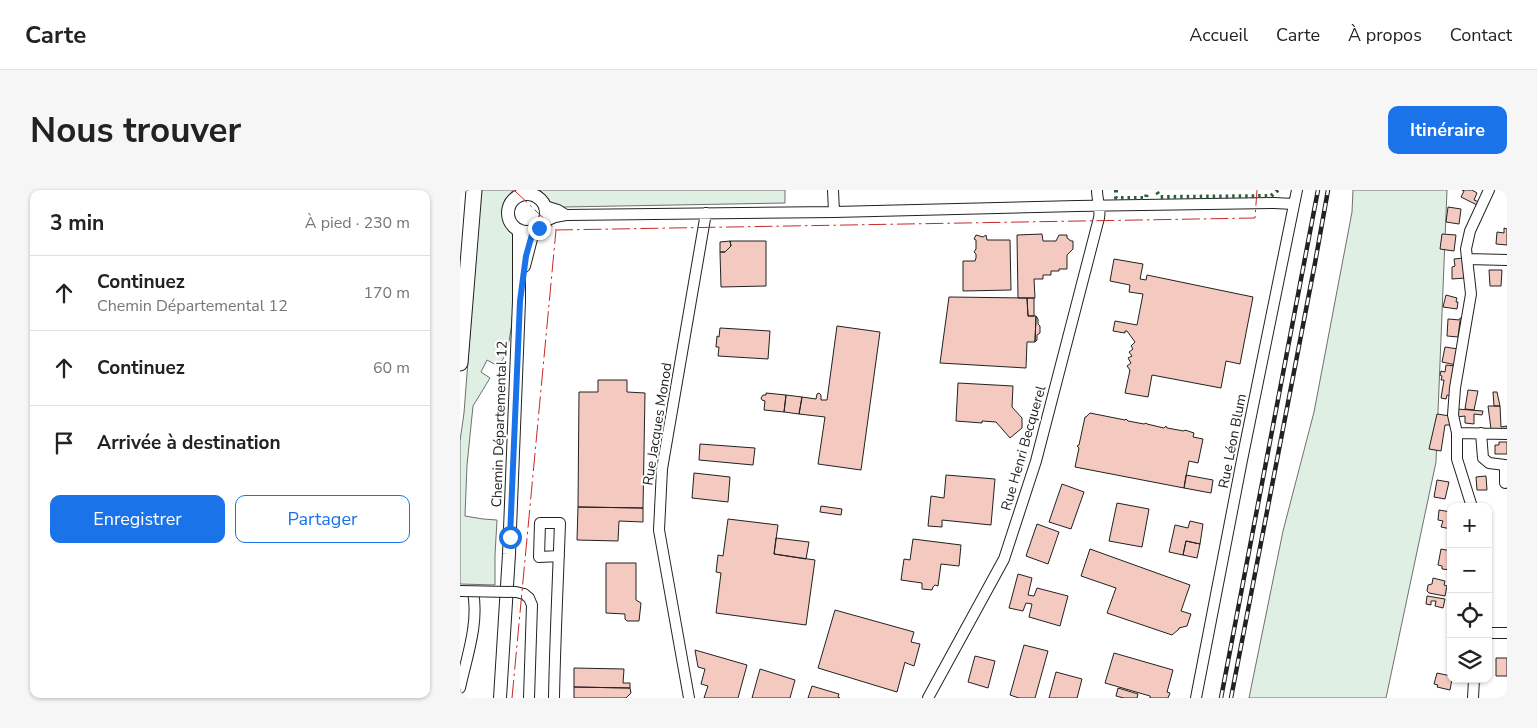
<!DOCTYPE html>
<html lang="fr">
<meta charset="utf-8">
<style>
body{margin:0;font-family:"Nunito Sans",sans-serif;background:#f6f6f6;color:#222}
.controls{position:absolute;right:15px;bottom:15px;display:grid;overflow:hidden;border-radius:10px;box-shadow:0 1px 4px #0004}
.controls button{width:45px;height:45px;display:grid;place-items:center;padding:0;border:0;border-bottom:1px solid #e0e0e0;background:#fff;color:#222;font:25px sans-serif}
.stop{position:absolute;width:15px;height:15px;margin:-11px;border:4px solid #1a73e8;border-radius:50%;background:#fff}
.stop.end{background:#1a73e8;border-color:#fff;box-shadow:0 1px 5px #0008}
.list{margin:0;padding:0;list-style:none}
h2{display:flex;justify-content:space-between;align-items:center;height:65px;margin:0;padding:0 20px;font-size:21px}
h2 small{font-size:16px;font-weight:400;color:#767676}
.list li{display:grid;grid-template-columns:32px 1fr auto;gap:15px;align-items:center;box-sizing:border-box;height:75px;padding:0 20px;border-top:1px solid #e0e0e0}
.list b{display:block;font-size:19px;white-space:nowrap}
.list p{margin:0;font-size:16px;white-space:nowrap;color:#767676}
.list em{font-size:16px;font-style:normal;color:#767676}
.actions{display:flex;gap:10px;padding:15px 20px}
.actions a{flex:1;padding:11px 0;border:1px solid #1a73e8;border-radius:10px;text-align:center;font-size:18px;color:#1a73e8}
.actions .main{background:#1a73e8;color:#fff}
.icon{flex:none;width:28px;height:28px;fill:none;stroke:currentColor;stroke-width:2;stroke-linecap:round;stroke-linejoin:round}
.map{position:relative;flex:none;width:1047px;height:508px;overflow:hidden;border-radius:10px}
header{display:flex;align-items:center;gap:30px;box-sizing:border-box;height:70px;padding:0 25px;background:#fff;border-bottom:1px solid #e0e0e0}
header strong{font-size:24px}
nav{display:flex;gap:28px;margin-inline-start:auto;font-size:18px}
.intro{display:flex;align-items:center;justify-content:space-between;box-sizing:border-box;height:120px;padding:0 30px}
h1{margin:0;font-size:35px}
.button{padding:12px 22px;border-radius:10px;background:#1a73e8;color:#fff;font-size:18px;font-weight:700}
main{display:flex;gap:30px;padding:0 30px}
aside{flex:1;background:#fff;border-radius:10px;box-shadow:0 1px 4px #0004}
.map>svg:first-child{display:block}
.green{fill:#e0efe3;stroke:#6f6f6f}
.building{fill:#f3c9c0;stroke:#222}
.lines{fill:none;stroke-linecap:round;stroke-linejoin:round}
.minor-casing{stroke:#222;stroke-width:12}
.major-casing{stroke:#222;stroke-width:14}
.highway-casing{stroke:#222;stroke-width:17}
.minor{stroke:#fff;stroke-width:10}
.major{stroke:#fff;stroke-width:12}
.highway{stroke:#fff;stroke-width:15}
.rail-casing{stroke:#222;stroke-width:4.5}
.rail{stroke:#fff;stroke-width:2.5;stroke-dasharray:8;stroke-linecap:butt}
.minor-bridge-casing{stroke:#222;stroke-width:12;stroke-linecap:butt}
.minor-bridge{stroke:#fff;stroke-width:10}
.hedge{stroke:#2f5e38;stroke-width:4;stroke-dasharray:2.5 4;stroke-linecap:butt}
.power{stroke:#c62828;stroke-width:1;stroke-dasharray:18 4 2.5 4;stroke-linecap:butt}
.route{stroke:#1a73e8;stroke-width:6}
.labels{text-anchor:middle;stroke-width:4;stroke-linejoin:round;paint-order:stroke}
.street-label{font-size:14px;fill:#222;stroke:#fff}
</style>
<header>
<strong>Carte</strong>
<nav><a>Accueil</a><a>Carte</a><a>À propos</a><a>Contact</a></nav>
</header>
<div class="intro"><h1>Nous trouver</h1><a class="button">Itinéraire</a></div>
<main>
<aside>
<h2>3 min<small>À pied · 230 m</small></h2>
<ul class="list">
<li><svg class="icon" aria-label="ahead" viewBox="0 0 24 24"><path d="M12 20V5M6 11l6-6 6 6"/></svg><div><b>Continuez</b><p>Chemin Départemental 12</p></div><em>170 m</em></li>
<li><svg class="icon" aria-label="ahead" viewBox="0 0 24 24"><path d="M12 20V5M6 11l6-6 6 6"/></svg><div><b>Continuez</b></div><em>60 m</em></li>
<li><svg class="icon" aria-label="arrive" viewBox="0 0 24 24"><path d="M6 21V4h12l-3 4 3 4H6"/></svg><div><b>Arrivée à destination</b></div></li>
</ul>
<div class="actions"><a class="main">Enregistrer</a><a>Partager</a></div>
</aside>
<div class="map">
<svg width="1047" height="508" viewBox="0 0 1047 508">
<rect width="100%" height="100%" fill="#fff"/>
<!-- green -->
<path class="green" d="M21 0H53L44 14 43 26 48 37 54 44 55 52C53 83 56 133 46 162 45 167 41 172 38 176L27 170 21 182 30 188 13 216 7 275 5 326 23 329 37 330 35 365V395L0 394V251L4 223Z
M80 0H325V13L104 17 90 13Z
M893 0H987L976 272 926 508H789L823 341 854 222 892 22Z"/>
<!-- building -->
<path class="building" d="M1002 0H1012L1017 3 1014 10 1019 12 1017 15 1001 7 1004 1Z
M988 17 1001 19 999 34 986 32Z
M1044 38 1047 39V55L1036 54 1037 42 1044 43Z
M582 44 583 51H596L599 45H607V48L611 51H613V59L607 65V79H599V81H591V85H583V89H574L575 108H558L557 45Z
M982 44 996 45 994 61 980 59Z
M516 45 523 47 526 45 527 50H550L551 100 503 101V71H515L516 68V64L514 62 516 59V50L514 49Z
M270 51 271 56 265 62H260V52Z
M270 51H306V96L261 97 260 62H265L271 56Z
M1003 68 1005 88 992 89V77L995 76 994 69Z
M654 69 683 74 680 89 686 90 687 85 793 107 780 174 766 171 761 198 692 185 688 207 665 203 670 180 667 176 671 173 668 168 672 166 669 162 673 159 671 156 675 152 667 141H665V143L653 141 655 131 677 135 683 104 669 102 670 95 650 91Z
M1029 80H1042L1041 96H1030Z
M986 105 997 108 996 112H998L997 119 983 117Z
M489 107 567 108 568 126H576L575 152H567L566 178 480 173Z
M567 108H574V126H568Z
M576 126 578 129V134L580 136V143L577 145V150L575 152Z
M1000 128 1004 129 1003 132 1000 131 998 147 987 146 988 129 1000 130Z
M377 136 420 142 401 280 358 274 365 227 339 224 342 207 356 209 357 204 359 203 361 205V210H367Z
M260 138 310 141 308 169 258 166 259 157H256L257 146 259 147Z
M985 157 998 159 996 175 982 172Z
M986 175 995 176 991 206 987 205 986 209 981 208 984 190H981L982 186 980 185 981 181 985 182Z
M138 190H167V202L185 203 183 318 118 317 119 202H138Z
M498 193 553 196 552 217 562 228V238L550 248 536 232 522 231V233L496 231Z
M1008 200 1018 201 1014 220 1005 219Z
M1033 202H1037L1040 216H1034Z
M306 203 326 205 324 222 304 220 305 211 302 210 301 208 303 205H306Z
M326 205 342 207 339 224 324 222Z
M1028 216H1040L1041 237 1047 236V239H1031Z
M997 219 1023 221 1022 225 1014 224V234L1005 233V226L997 227Z
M630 223 665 230 666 229 668 231 684 234 686 233 687 234 704 238 706 236 707 238 724 241 725 240 734 243 733 247 743 249 738 273 729 271 724 298 615 277 619 258 617 256 619 255 625 227H626Z
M977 224 990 226 991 235H985L981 261 969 259Z
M1039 252H1047V264H1035V255H1039Z
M240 254 295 258 293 275 239 270Z
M234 283 270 287 268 312 232 308Z
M486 285 535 289 531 335 482 330V337L468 336 471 306 484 308Z
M726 285 753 290 751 303 724 298Z
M1026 286 1027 300H1017L1016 287Z
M977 290 989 292 985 309 974 307Z
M602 294 624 302 611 339 589 332Z
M657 313 689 319 682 357 649 351Z
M361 316 382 319 381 325 360 322Z
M118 317 183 318V332L159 331 158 351 117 350Z
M979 320 991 322V339L981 337 983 331 978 330Z
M268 329 318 335 314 364 355 370 346 435 256 423 261 383 256 382 258 365 263 366Z
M730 331 743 334 740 354 726 351 723 365 709 362 715 335 728 338Z
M577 334 599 342 588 374 566 366Z
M316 348 349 352 346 369 314 364Z
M453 349 501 355 499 376 481 374 478 396 475 395 473 397 472 400 462 399V393L441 390 444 369 450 370Z
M726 351 740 354 737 368 723 365Z
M630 359 730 395 721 421 731 424 727 436 719 438V439L712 445 647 423 656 398 621 386Z
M981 359 991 361V380L982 379V376L978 375Z
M146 373H176V410L181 413 179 431H167L165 429V424L146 423Z
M558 384 572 388 568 405 574 406 577 398 608 406 600 436 569 427 572 414 566 413 563 421 549 418Z
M973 388 985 391 984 395 987 396 985 406 969 403 967 401 968 395 972 394Z
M967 406 985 409 983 418 975 416 976 411H971V415L966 414Z
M375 420 454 442 451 452 460 454 454 476 446 473 445 472 437 502 358 478Z
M564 455 588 461 575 508H559L550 505Z
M235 460 287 475 278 508H244L248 496 241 494 245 479 238 477Z
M654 463 713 480 707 502 710 503 708 508H690V506L645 493Z
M515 466 535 471 528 498 508 492Z
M1036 468H1047V486H1036Z
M114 478 164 479 163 493H170V498L114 497Z
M300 479 335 490 330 508H292Z
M596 482 622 489 617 508H589Z
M977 483 991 486V489H992L990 500 977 497 978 495 974 494Z
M352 496 379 504 378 507 380 508H348Z
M114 497 170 498 171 503 166 508H114Z
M658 498 678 504 677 508H664L656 506Z"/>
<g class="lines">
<defs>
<path id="minor" d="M373 0 374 22
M85 16 98 20 106 25
M84 32 95 27 106 25 374 22 617 16 814 13 834 14
M1007 69 1047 70
M997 243 1047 244
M1021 243 1023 268 1029 273 1045 275V293
M1012 317 997 269V243L993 225 995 198 1011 104 1006 59 1010 41 1029 0
M64 404 69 408 72 415 69 508
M1028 443H1047
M0 498C7 466 19 433 13 402
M94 508C95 450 98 391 100 333H80L79 367 99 366
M229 508 199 340 202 279 246 23
M468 508 544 369 576 271 639 28C641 19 637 10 637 0
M736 508 782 270 837 0
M1013 508 1014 489"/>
<path id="major" d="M48 23a19 19 0 1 1 38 0a19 19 0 1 1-38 0Z
M64 76 73 41
M40 508 49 364 59 111V40"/>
<path id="highway" d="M0 173 14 0"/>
</defs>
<!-- minor casing -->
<use href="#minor" class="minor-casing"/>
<!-- major casing -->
<use href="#major" class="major-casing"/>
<!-- highway casing -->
<use href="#highway" class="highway-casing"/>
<!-- minor -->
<use href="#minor" class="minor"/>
<!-- major -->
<use href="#major" class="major"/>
<!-- highway -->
<use href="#highway" class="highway"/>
<defs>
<path id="rail" d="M761 508 858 0
M771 508 855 73 868 0"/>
</defs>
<!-- rail casing -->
<use href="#rail" class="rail-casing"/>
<!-- rail -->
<use href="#rail" class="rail"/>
<defs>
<path id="minor-bridge" d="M0 401 56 402 64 404"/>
</defs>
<!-- minor-bridge casing -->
<use href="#minor-bridge" class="minor-bridge-casing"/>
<!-- minor-bridge -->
<use href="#minor-bridge" class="minor-bridge"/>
<!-- hedge -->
<path class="hedge" d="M656 0V8H686L687 2
M697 2 700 7 811 6 818 0"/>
<!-- power -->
<path class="power" d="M54 0 96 40 795 28 797 0
M52 508 96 40"/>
</g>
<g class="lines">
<!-- route -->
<path class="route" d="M50 347 60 111 66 66 73 41 79 38"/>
</g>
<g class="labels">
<!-- street labels -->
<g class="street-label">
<text transform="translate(39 234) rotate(-88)" y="5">Chemin Départemental 12</text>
<text transform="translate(197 234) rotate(-81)" y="5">Rue Jacques Monod</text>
<text transform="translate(772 251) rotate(-79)" y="5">Rue Léon Blum</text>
<text transform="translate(563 258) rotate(-74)" y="5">Rue Henri Becquerel</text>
</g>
</g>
</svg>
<div class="controls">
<button>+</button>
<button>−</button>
<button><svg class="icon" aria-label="locate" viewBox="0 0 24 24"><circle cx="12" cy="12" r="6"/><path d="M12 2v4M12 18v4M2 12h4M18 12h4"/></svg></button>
<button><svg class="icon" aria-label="layers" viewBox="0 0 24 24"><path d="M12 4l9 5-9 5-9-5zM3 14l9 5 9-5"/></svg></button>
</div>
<div class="stop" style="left:50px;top:347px"></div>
<div class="stop end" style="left:79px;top:38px"></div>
</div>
</main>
